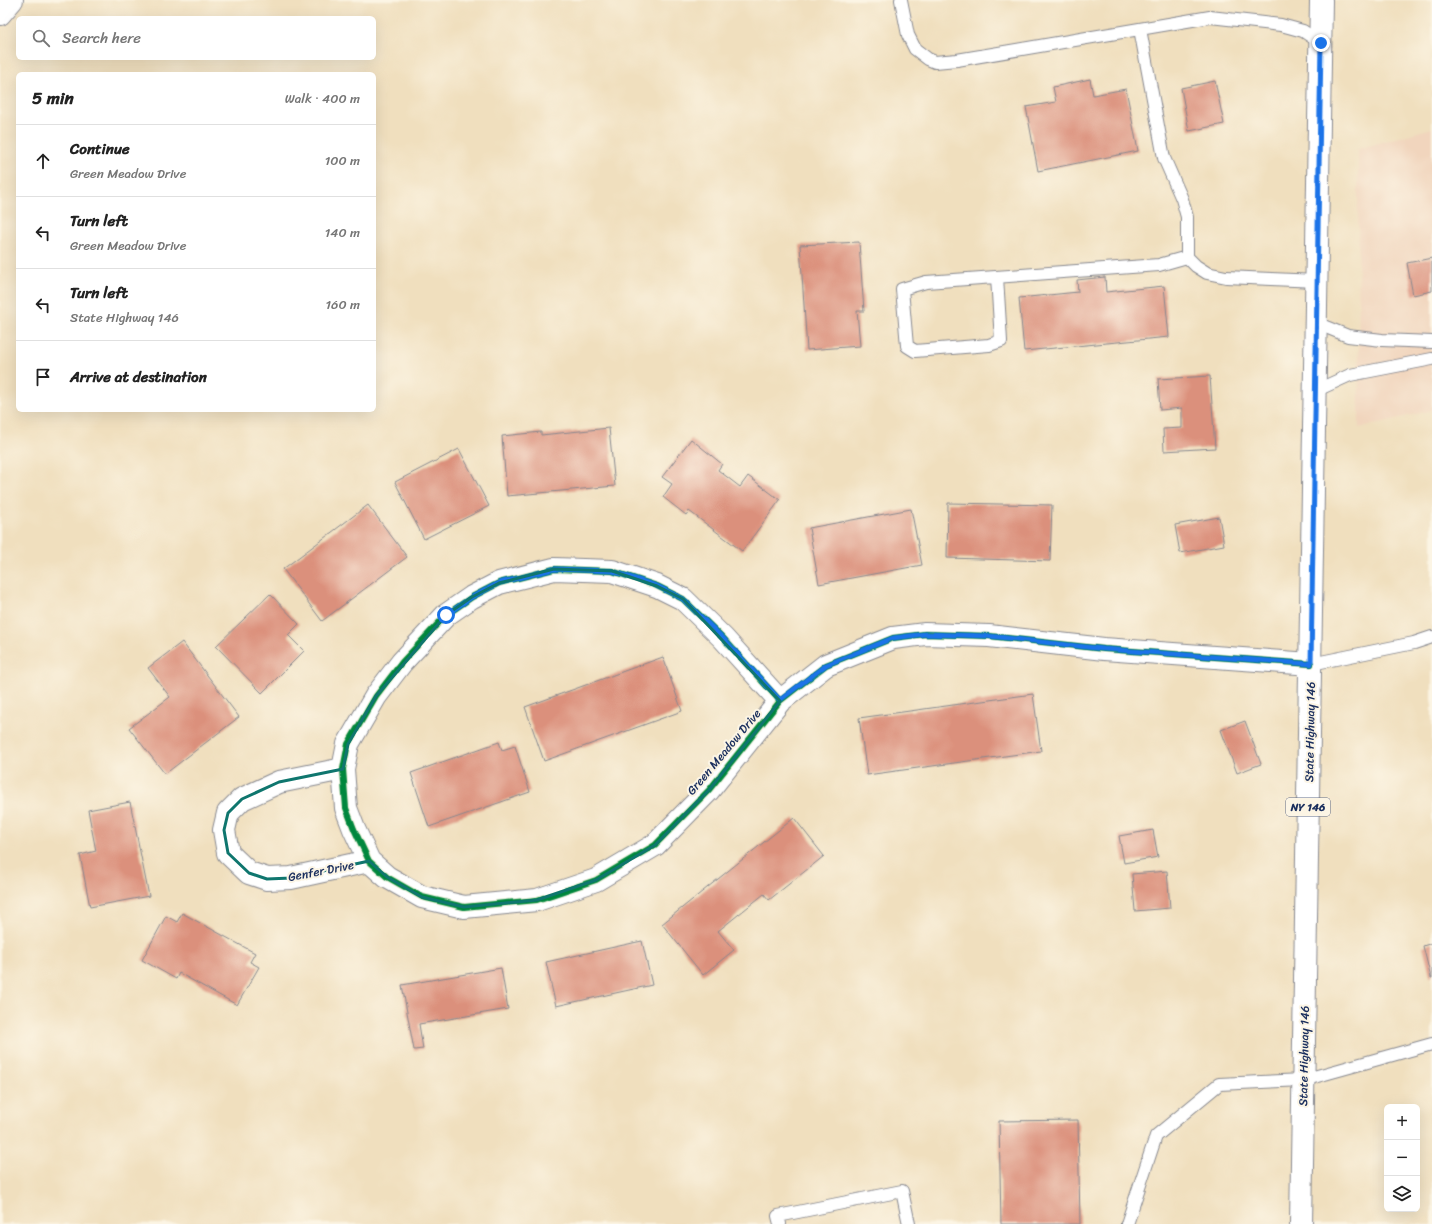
<!DOCTYPE html>
<meta charset="utf-8">
<style>
body{margin:0;font-family:Sriracha,sans-serif;background:#f6f6f6;color:#222}
.controls{position:absolute;right:12px;bottom:12px;display:grid;overflow:hidden;border-radius:6px;box-shadow:0 4px 16px #0002}
.controls button{width:36px;height:36px;display:grid;place-items:center;padding:0;border:0;border-bottom:1px solid #e0e0e0;background:#fff;color:#222;font:20px sans-serif}
.stop{position:absolute;width:12px;height:12px;margin:-9px;border:3px solid #1a73e8;border-radius:50%;background:#fff}
.stop.end{background:#1a73e8;border-color:#fff;box-shadow:0 1px 4px #0008}
.list{margin:0;padding:0;list-style:none}
h2{display:flex;justify-content:space-between;align-items:center;height:52px;margin:0;padding:0 16px;font-size:17px}
h2 small{font-size:13px;font-weight:400;color:#767676}
.list li{display:grid;grid-template-columns:26px 1fr auto;gap:12px;align-items:center;box-sizing:border-box;height:72px;padding:0 16px;border-top:1px solid #e0e0e0}
.list b{display:block;font-size:15px;white-space:nowrap}
.list p{margin:0;font-size:13px;white-space:nowrap;color:#767676}
.list em{font-size:13px;font-style:normal;color:#767676}
.icon{flex:none;width:22px;height:22px;fill:none;stroke:currentColor;stroke-width:2;stroke-linecap:round;stroke-linejoin:round}
.map{position:relative;flex:none;width:1432px;height:1224px;overflow:hidden}
.search{position:absolute;background:#fff;box-shadow:0 4px 16px #0002;left:16px;top:16px;width:360px;height:44px;display:flex;align-items:center;gap:10px;box-sizing:border-box;padding:0 14px;border-radius:6px;color:#767676;font-size:15px}
.panel{position:absolute;background:#fff;box-shadow:0 4px 16px #0002;left:16px;top:72px;width:360px;height:340px;border-radius:6px}
.map>svg:first-child{display:block}
.built{fill:#f1d5bd}
.building{fill:#db907b}
.lines{fill:none;stroke-linecap:round;stroke-linejoin:round}
.service-casing{stroke:#86878e;stroke-width:14}
.minor-casing{stroke:#86878e;stroke-width:24}
.tertiary-casing{stroke:#86878e;stroke-width:24}
.primary-casing{stroke:#86878e;stroke-width:24}
.service{stroke:#fff;stroke-width:12}
.minor{stroke:#fff;stroke-width:22}
.tertiary{stroke:#fff;stroke-width:22}
.primary{stroke:#fff;stroke-width:22}
.cycleway-casing{stroke:#fcf5e5;stroke-width:8}
.cycleway{stroke:#00873e;stroke-width:6}
.route{stroke:#1a73e8;stroke-width:5}
.marked{fill:none;stroke:#0f766e;stroke-width:3;stroke-linejoin:round}
.labels{text-anchor:middle;stroke-width:4;stroke-linejoin:round;paint-order:stroke}
.shield{fill:#fcf5e5;stroke:#5e6a86;stroke-width:1}
.shield-label{font-size:11px;font-weight:bold;fill:#1b2f5e}
.street-label{font-size:12px;fill:#1b2f5e;stroke:#fcf5e5}
</style>
<div class="map">
<svg width="1432" height="1224" viewBox="0 0 1432 1224">
<rect width="100%" height="100%" fill="#fcf5e5"/>
<filter id="ink" filterUnits="userSpaceOnUse"><feTurbulence type="fractalNoise" baseFrequency=".025" numOctaves="2"/><feDisplacementMap in="SourceGraphic" scale="8" xChannelSelector="R" yChannelSelector="G"/><feConvolveMatrix kernelMatrix="1 2 1 2 8 2 1 2 1" color-interpolation-filters="sRGB"/></filter>
<filter id="wash" filterUnits="userSpaceOnUse"><feTurbulence type="fractalNoise" baseFrequency=".012" numOctaves="4" result="noise"/><feDisplacementMap in="SourceGraphic" scale="16" xChannelSelector="R" yChannelSelector="G"/><feGaussianBlur stdDeviation="0.9" result="paint"/><feColorMatrix in="noise" values="0 0 0 0 0 0 0 0 0 0 0 0 0 0 0 0 0 1.4 0 .05"/><feComposite in="paint" operator="in"/></filter>
<g filter="url(#wash)">
<rect width="100%" height="100%" fill="#f0dfbe"/>
<!-- built -->
<path class="built" d="M1432 128V410L1359 428 1358 149Z"/>
<g id="blocks">
<!-- building -->
<path class="building" d="M1090 79 1093 95 1126 89 1138 151 1038 171 1026 107 1056 102 1053 87Z
M1215 81 1224 124 1189 131 1181 88Z
M859 242 864 311H857L860 346 807 350 800 245Z
M1432 258V291L1413 295 1407 263Z
M1105 277 1106 292 1164 286 1169 337 1024 351 1019 298 1078 292 1077 280Z
M1210 376 1215 448 1164 451 1163 429 1182 428V408L1160 410 1158 379Z
M609 428 615 486 507 496 502 436 541 432V435Z
M691 439 722 464 718 470 740 487 748 476 780 500 742 551 689 511 686 515 663 497 672 484 662 477Z
M459 449 489 506 424 539 395 482Z
M948 503 1052 505 1050 561 947 558Z
M368 505 407 557 322 621 283 569Z
M911 509 922 565 819 584 809 528Z
M1219 517 1224 545 1180 553 1175 525Z
M270 594 299 624 288 635 304 651 262 693 216 646Z
M182 642 239 717 165 774 129 728 170 697 148 668Z
M663 657 682 711 544 761 525 707Z
M1033 694 1041 751 867 775 859 718Z
M1245 721 1261 764 1237 773 1221 730Z
M499 742 502 750 515 746 530 792 429 827 411 773Z
M130 802 149 896 90 907 80 855 96 851 88 810Z
M794 818 824 856 769 900 764 894 718 931 734 950 703 975 662 924Z
M1153 830 1158 857 1124 863 1119 836Z
M1167 871 1170 908 1135 911 1132 874Z
M182 913 255 953 250 962 259 967 237 1005 179 973 176 979 142 960 166 916 177 922Z
M642 941 652 985 556 1006 546 962Z
M1432 943V978H1431L1423 946Z
M501 968 508 1009 419 1024 423 1049 414 1050 402 985Z
M1078 1120 1080 1224H1001L999 1121Z"/>
</g>
</g>
<g filter="url(#ink)">
<use href="#blocks" fill-opacity="0" stroke="#86878e" stroke-width="1"/>
<g class="lines">
<defs>
<path id="service" d="M901 0 908 35 915 49 928 59 935 62 957 60 1210 17 1281 25 1303 31 1321 43
M1140 29 1164 158 1182 199 1187 217V257L1196 266 1207 273 1226 277 1317 281
M997 277 1001 341 989 345 915 351 907 346 902 289 926 282 1159 265 1187 257
M1316 323 1348 336 1382 340 1432 342
M1315 391 1350 375 1432 359
M1311 664 1414 643 1432 637
M780 1224 778 1216 902 1191 909 1224
M1127 1224 1156 1136 1219 1084 1303 1080 1432 1044"/>
<path id="minor" d="M780 701 723 638 683 599 657 586 612 571 554 569 499 583 472 597 446 615 402 662 376 696 348 744 343 769 346 808 354 829 369 861 387 877 422 897 464 907 537 900 596 880 655 845 709 790 780 701 826 665 893 638 925 634 989 636 1104 649 1311 664
M343 769 279 782 242 799 228 813 224 830 228 853 249 873 267 879 291 878 369 861"/>
<path id="tertiary" d="M0 14 12 0"/>
<path id="primary" d="M1301 1224 1321 0"/>
</defs>
<!-- service casing -->
<use href="#service" class="service-casing"/>
<!-- minor casing -->
<use href="#minor" class="minor-casing"/>
<!-- tertiary casing -->
<use href="#tertiary" class="tertiary-casing"/>
<!-- primary casing -->
<use href="#primary" class="primary-casing"/>
<!-- service -->
<use href="#service" class="service"/>
<!-- minor -->
<use href="#minor" class="minor"/>
<!-- tertiary -->
<use href="#tertiary" class="tertiary"/>
<!-- primary -->
<use href="#primary" class="primary"/>
<defs>
<path id="cycleway" d="M780 701 723 638 683 599 657 586 612 571 554 569 499 583 472 597 446 615 402 662 376 696 348 744 343 769 346 808 354 829 369 861 387 877 422 897 464 907 537 900 596 880 655 845 709 790 780 701 826 665 893 638 925 634 989 636 1104 649 1311 664"/>
</defs>
<!-- cycleway casing -->
<use href="#cycleway" class="cycleway-casing"/>
<!-- cycleway -->
<use href="#cycleway" class="cycleway"/>
</g>
</g>
<g class="lines" filter="url(#ink)">
<!-- route -->
<path class="route" d="M446 615 472 597 499 583 554 569 612 571 657 586 683 599 723 638 780 700 826 665 893 638 925 634 989 636 1104 649 1311 664 1321 43"/>
</g>
<!-- marked area -->
<path class="marked" d="M554 569 612 571 657 586 683 599 780 701 709 790 655 845 596 880 537 900 464 907 422 897 387 877 369 861 291 878 267 879 249 873 228 853 224 830 228 813 242 799 279 782 343 769 348 744 376 696 446 615 472 597 499 583Z"/>
<g class="labels">
<!-- shield labels -->
<rect class="shield" x="1286" y="798" width="44" height="18" rx="3"/>
<g class="shield-label">
<text x="1308" y="811">NY 146</text>
</g>
<!-- street labels -->
<g class="street-label">
<text transform="translate(1310 732) rotate(-89)" y="4">State Highway 146</text>
<text transform="translate(724 752) rotate(-50)" y="4">Green Meadow Drive</text>
<text transform="translate(321 871) rotate(-11)" y="4">Genfer Drive</text>
<text transform="translate(1304 1056) rotate(-89)" y="4">State Highway 146</text>
</g>
</g>
</svg>
<div class="controls">
<button>+</button>
<button>−</button>
<button><svg class="icon" aria-label="layers" viewBox="0 0 24 24"><path d="M12 4l9 5-9 5-9-5zM3 14l9 5 9-5"/></svg></button>
</div>
<div class="stop" style="left:446px;top:615px"></div>
<div class="stop end" style="left:1321px;top:43px"></div>
<div class="search"><svg class="icon" aria-label="search" viewBox="0 0 24 24"><circle cx="10" cy="10" r="6"/><path d="M15 15l6 6"/></svg>Search here</div>
<section class="panel">
<h2>5 min<small>Walk · 400 m</small></h2>
<ul class="list">
<li><svg class="icon" aria-label="ahead" viewBox="0 0 24 24"><path d="M12 20V5M6 11l6-6 6 6"/></svg><div><b>Continue</b><p>Green Meadow Drive</p></div><em>100 m</em></li>
<li><svg class="icon" aria-label="left" viewBox="0 0 24 24"><path d="M17 20v-9H6M10 6l-5 5 5 5"/></svg><div><b>Turn left</b><p>Green Meadow Drive</p></div><em>140 m</em></li>
<li><svg class="icon" aria-label="left" viewBox="0 0 24 24"><path d="M17 20v-9H6M10 6l-5 5 5 5"/></svg><div><b>Turn left</b><p>State Highway 146</p></div><em>160 m</em></li>
<li><svg class="icon" aria-label="arrive" viewBox="0 0 24 24"><path d="M6 21V4h12l-3 4 3 4H6"/></svg><div><b>Arrive at destination</b></div></li>
</ul>
</section>
</div>
